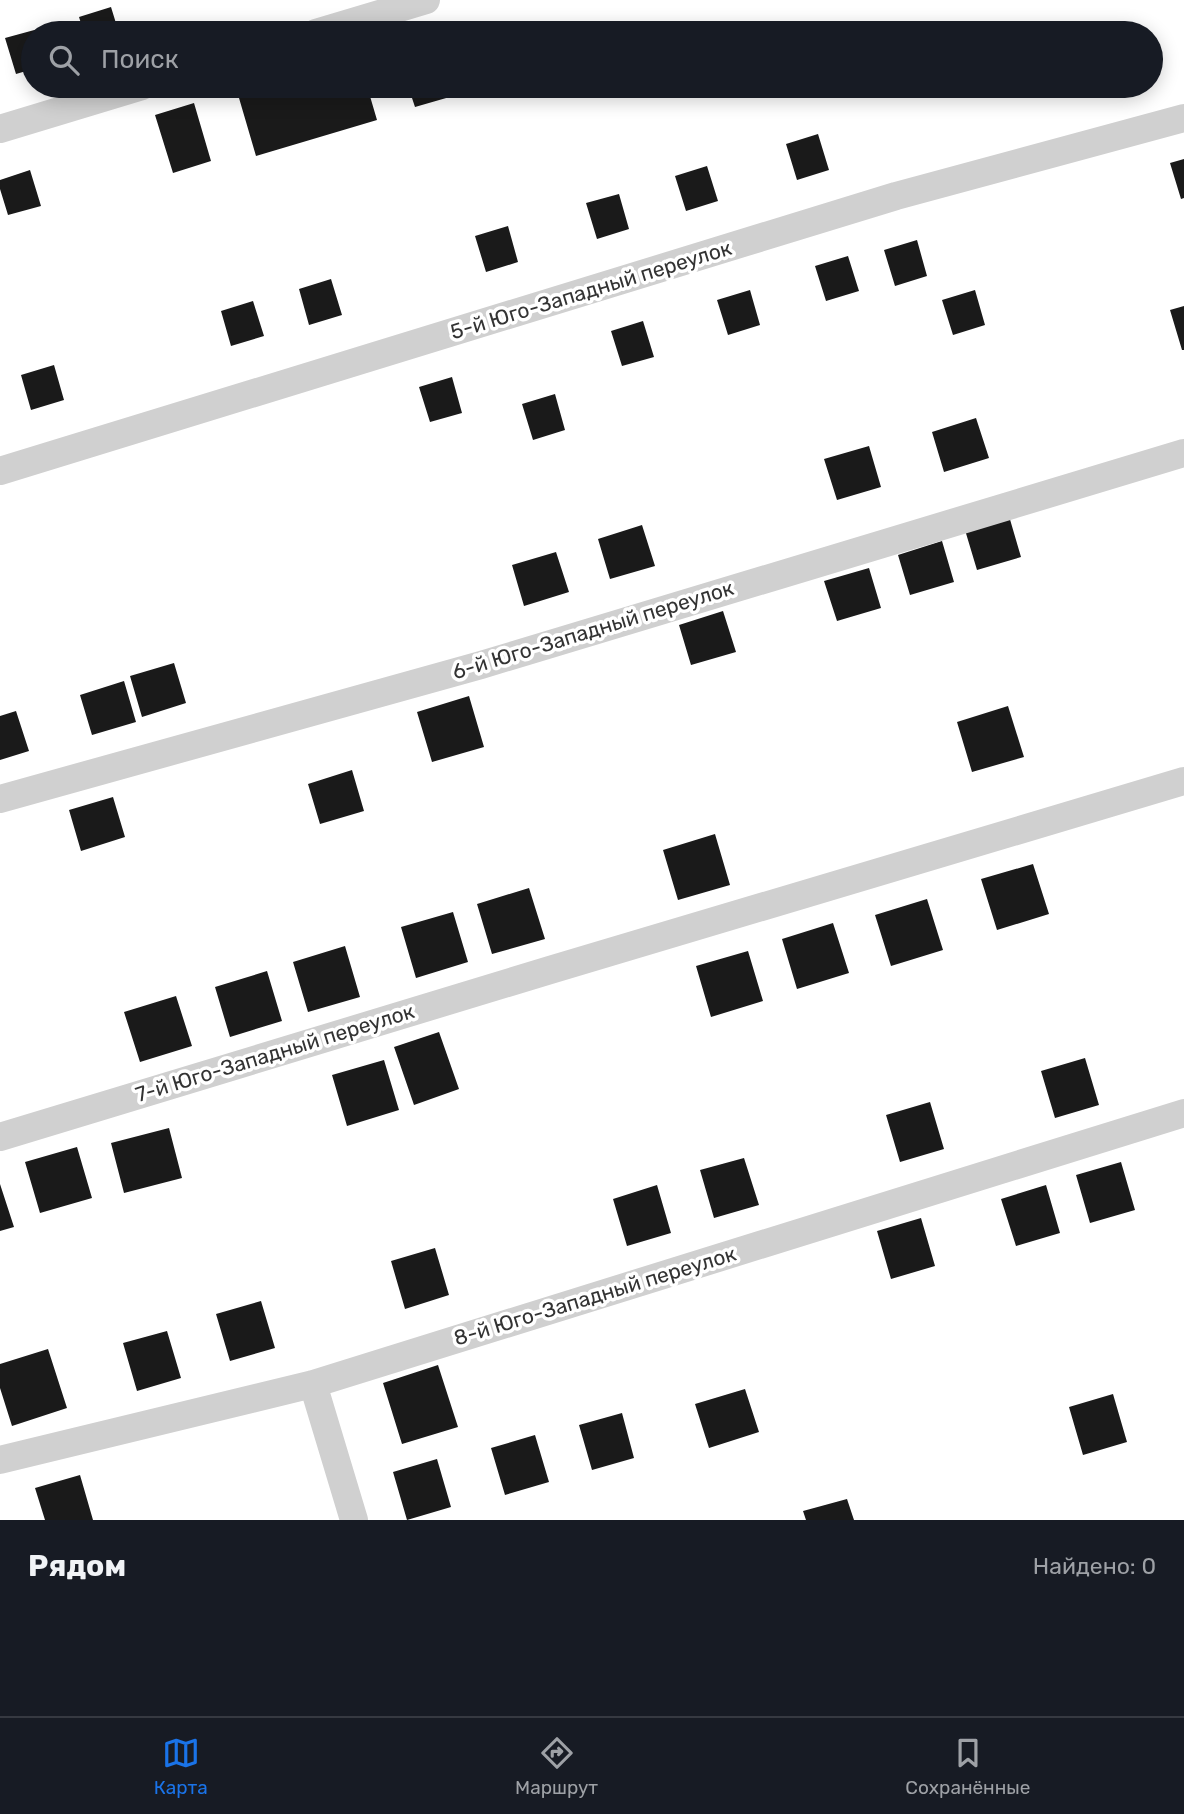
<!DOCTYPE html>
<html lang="ru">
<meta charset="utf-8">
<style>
body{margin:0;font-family:Rubik,sans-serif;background:#20242c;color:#f1f3f6}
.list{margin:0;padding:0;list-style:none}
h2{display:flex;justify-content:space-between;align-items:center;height:91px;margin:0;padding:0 28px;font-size:30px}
h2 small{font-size:23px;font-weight:400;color:#9ea1a6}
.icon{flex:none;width:38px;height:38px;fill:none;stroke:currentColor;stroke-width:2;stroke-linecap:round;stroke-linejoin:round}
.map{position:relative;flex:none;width:1184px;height:1520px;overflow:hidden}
.search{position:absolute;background:#171b24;box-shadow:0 4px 18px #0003;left:21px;right:21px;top:21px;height:77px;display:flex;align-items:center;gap:18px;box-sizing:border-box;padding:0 24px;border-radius:38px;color:#9ea1a6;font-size:26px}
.sheet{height:196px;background:#171b24}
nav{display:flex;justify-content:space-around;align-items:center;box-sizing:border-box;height:98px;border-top:2px solid #363941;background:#171b24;font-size:19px;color:#9ea1a6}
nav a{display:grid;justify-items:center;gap:4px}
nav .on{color:#1a73e8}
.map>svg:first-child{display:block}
.building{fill:#1a1a1a}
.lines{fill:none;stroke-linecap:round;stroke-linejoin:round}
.minor{stroke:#d0d0d0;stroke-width:28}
.labels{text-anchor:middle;stroke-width:7;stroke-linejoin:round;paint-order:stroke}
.street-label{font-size:21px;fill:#333;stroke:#fff}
</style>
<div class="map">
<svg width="1184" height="1520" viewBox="0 0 1184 1520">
<rect width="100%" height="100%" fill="#fff"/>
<!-- building -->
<path class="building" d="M111 7 119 33H84L79 17Z
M38 29 39 33H33V69L16 74 5 38Z
M279 86H367L377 120 256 156 239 98Z
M408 86H465L467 92 415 107Z
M194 103 211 161 173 173 155 115Z
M818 134 829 170 797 180 786 144Z
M1184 159V198L1181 199 1170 163Z
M707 166 718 201 686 211 675 176Z
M30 170 41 206 8 215 0 189V180Z
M619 194 629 229 597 239 586 203Z
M508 226 518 262 486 272 475 236Z
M917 240 927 276 895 286 884 250Z
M848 256 859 291 826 301 815 266Z
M331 279 342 315 309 325 299 289Z
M750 290 760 325 728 335 717 300Z
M975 290 985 325 953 335 942 300Z
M253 301 264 336 231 346 221 311Z
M1184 306V350H1182L1170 310Z
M643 321 654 357 622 366 611 331Z
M54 365 64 400 31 410 21 375Z
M452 377 462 413 430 422 419 387Z
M555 394 565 430 533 440 522 404Z
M976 418 989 458 944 472 932 432Z
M869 446 881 487 837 500 824 459Z
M1009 516 1021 557 977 570 965 530Z
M642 525 655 566 610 579 598 539Z
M942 541 954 582 910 595 898 555Z
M556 552 569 592 524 606 512 565Z
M869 568 881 608 837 621 824 581Z
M723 611 736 652 691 665 679 625Z
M174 663 186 703 142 717 130 676Z
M124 681 136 722 92 735 80 695Z
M469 696 484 747 432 762 417 712Z
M1008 706 1024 757 972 772 957 722Z
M16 711 29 751 0 760V716Z
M352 770 364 811 320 824 308 784Z
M113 797 125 837 81 851 69 810Z
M715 834 730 885 678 900 663 850Z
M1033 864 1049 914 997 930 981 879Z
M529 888 545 939 492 954 477 904Z
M927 899 943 950 891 966 875 915Z
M453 912 468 962 416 978 401 927Z
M833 923 849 973 797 989 782 939Z
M345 946 360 997 308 1012 293 962Z
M748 951 763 1001 711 1017 696 966Z
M267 971 282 1021 230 1037 215 987Z
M176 996 192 1046 140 1062 124 1012Z
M439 1032 459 1089 414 1105 394 1047Z
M1085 1058 1099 1105 1055 1118 1041 1071Z
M384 1060 399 1110 347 1126 332 1075Z
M930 1102 944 1149 900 1162 886 1115Z
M169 1128 182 1178 124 1193 111 1143Z
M77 1147 92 1198 40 1213 25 1162Z
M744 1158 759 1205 714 1218 700 1170Z
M1121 1162 1135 1210 1090 1223 1076 1175Z
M0 1184 14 1227 0 1231Z
M657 1185 671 1233 627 1246 613 1199Z
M1046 1185 1060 1233 1016 1246 1001 1199Z
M921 1218 935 1266 891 1279 877 1231Z
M435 1248 449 1295 405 1309 391 1261Z
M261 1301 275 1348 230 1361 216 1314Z
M167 1331 181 1378 137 1391 123 1343Z
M48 1349 67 1408 12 1426 0 1388V1364Z
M438 1365 458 1427 402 1444 383 1383Z
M745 1389 759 1432 709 1448 695 1404Z
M1113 1394 1127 1442 1083 1455 1069 1407Z
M622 1413 634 1458 592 1470 579 1425Z
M535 1435 549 1482 505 1495 491 1448Z
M437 1459 451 1507 407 1520 393 1472Z
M80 1475 93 1520H45L35 1488Z
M847 1499 854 1520H806L803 1511Z"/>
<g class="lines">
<!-- minor -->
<path class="minor" d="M316 33 426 0
M0 129 142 86
M0 471 896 196 1184 118
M0 799 481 665 1184 453
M0 1137 550 970 1184 781
M313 1384 354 1520
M0 1460 313 1384 1184 1113"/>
</g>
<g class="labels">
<!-- street labels -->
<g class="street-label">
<text transform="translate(591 290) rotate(-17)" y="7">5-й Юго-Западный переулок</text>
<text transform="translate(593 630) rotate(-17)" y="7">6-й Юго-Западный переулок</text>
<text transform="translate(275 1053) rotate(-17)" y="7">7-й Юго-Западный переулок</text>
<text transform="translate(595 1296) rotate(-17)" y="7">8-й Юго-Западный переулок</text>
</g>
</g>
</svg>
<div class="search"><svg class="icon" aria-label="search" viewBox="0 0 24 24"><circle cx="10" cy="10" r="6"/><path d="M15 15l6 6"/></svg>Поиск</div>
</div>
<section class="sheet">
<h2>Рядом<small>Найдено: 0</small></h2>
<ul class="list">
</ul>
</section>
<nav>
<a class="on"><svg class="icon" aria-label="map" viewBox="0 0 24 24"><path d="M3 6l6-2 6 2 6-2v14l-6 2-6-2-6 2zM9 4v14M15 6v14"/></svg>Карта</a>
<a><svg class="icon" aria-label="directions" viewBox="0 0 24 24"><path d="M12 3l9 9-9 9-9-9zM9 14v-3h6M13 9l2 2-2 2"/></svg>Маршрут</a>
<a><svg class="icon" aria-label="saved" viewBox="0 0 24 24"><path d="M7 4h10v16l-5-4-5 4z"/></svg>Сохранённые</a>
</nav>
